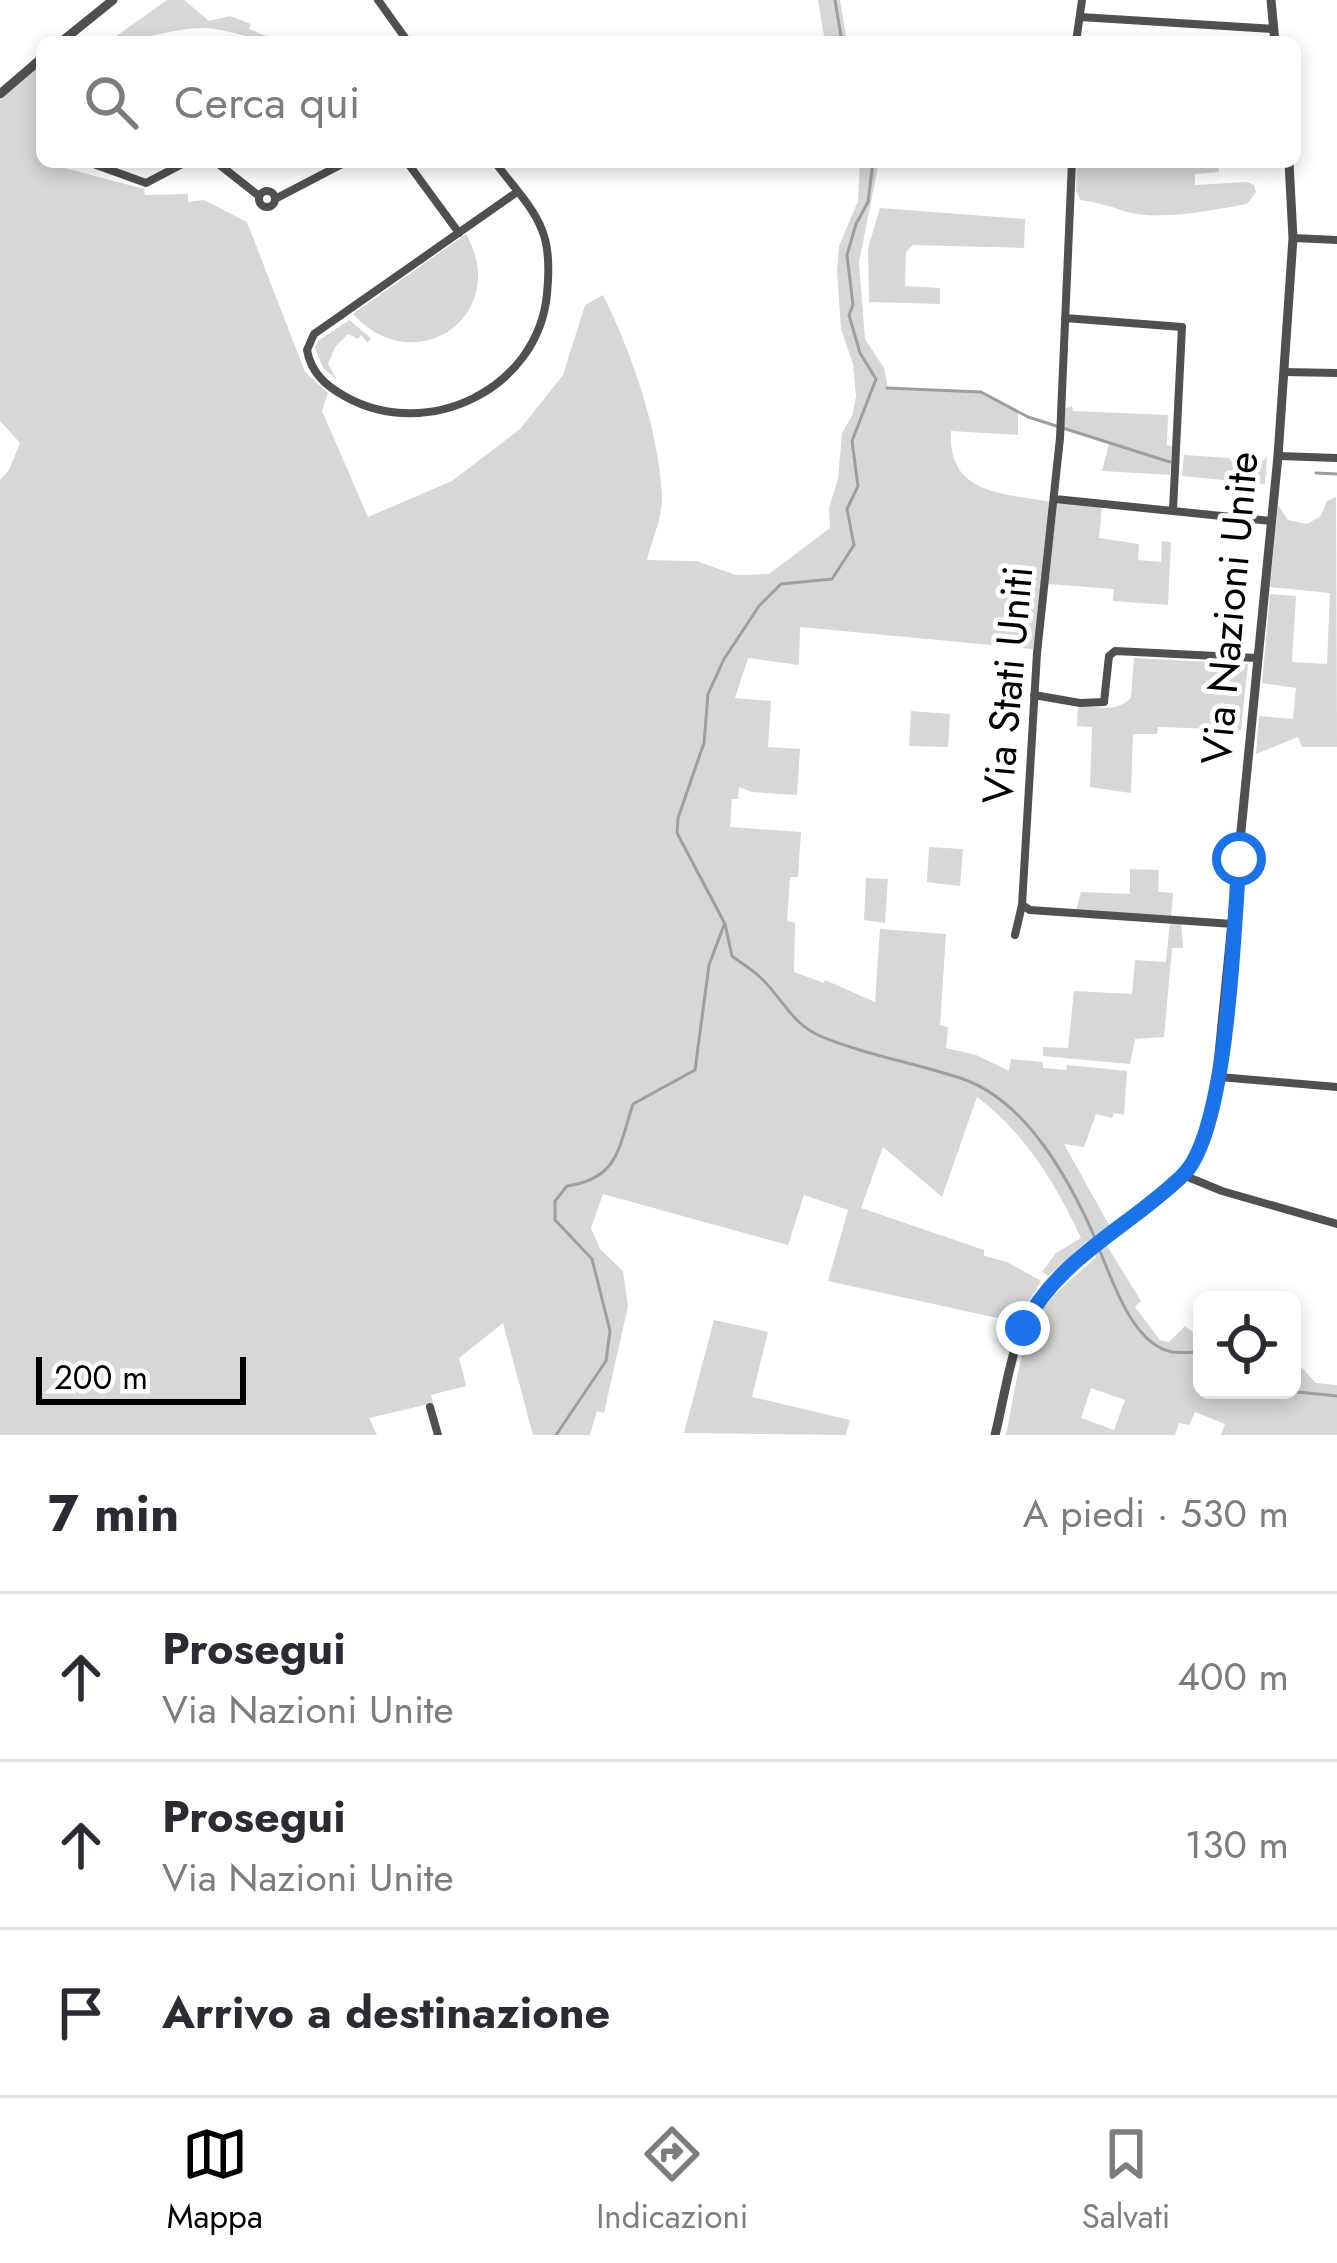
<!DOCTYPE html>
<html lang="it">
<meta charset="utf-8">
<style>
body{margin:0;font-family:Jost,sans-serif;background:#f7f7f7;color:#2b2b33}
.controls{position:absolute;right:36px;bottom:36px;display:grid;overflow:hidden;border-radius:18px;box-shadow:0 6px 18px #0003}
.controls button{width:108px;height:108px;display:grid;place-items:center;padding:0;border:0;border-bottom:3px solid #e1e1e2;background:#fff;color:#2b2b33;font:60px sans-serif}
.scale{position:absolute;left:36px;bottom:30px;width:210px;box-sizing:border-box;padding-left:12px;border:6px solid #000;border-top:0;font-size:33px;line-height:42px;white-space:nowrap;color:#000;-webkit-text-stroke:9px #fff;paint-order:stroke}
.stop{position:absolute;width:36px;height:36px;margin:-27px;border:9px solid #1a73e8;border-radius:50%;background:#fff}
.stop.end{background:#1a73e8;border-color:#fff;box-shadow:0 3px 12px #0008}
.list{margin:0;padding:0;list-style:none}
h2{display:flex;justify-content:space-between;align-items:center;height:156px;margin:0;padding:0 48px;font-size:51px}
h2 small{font-size:39px;font-weight:400;color:#7c7c81}
.list li{display:grid;grid-template-columns:78px 1fr auto;gap:36px;align-items:center;box-sizing:border-box;height:168px;padding:0 48px;border-top:3px solid #e1e1e2}
.list b{display:block;font-size:45px;white-space:nowrap}
.list p{margin:0;font-size:39px;white-space:nowrap;color:#7c7c81}
.list em{font-size:39px;font-style:normal;color:#7c7c81}
.icon{flex:none;width:66px;height:66px;fill:none;stroke:currentColor;stroke-width:2;stroke-linecap:round;stroke-linejoin:round}
.map{position:relative;flex:none;width:1337px;height:1435px;overflow:hidden}
.search{position:absolute;background:#fff;box-shadow:0 6px 18px #0003;left:36px;right:36px;top:36px;height:132px;display:flex;align-items:center;gap:30px;box-sizing:border-box;padding:0 42px;border-radius:18px;color:#7c7c81;font-size:45px}
.sheet{height:660px;background:#fff}
nav{display:flex;justify-content:space-around;align-items:center;box-sizing:border-box;height:168px;border-top:3px solid #e1e1e2;background:#fff;font-size:33px;color:#7c7c81}
nav a{display:grid;justify-items:center;gap:6px}
nav .on{color:#000}
.map>svg:first-child{display:block}
.green{fill:#d7d7d7;fill-rule:evenodd}
.lines{fill:none;stroke-linecap:round;stroke-linejoin:round}
.stream{stroke:#9e9e9e;stroke-width:3}
.minor{stroke:#505050;stroke-width:8}
.tertiary{stroke:#505050;stroke-width:9}
.route{stroke:#1a73e8;stroke-width:15}
.labels{text-anchor:middle;stroke-width:10;stroke-linejoin:round;paint-order:stroke}
.street-label{font-size:42px;fill:#000;stroke:#fff}
</style>
<div class="map">
<svg width="1337" height="1435" viewBox="0 0 1337 1435">
<rect width="100%" height="100%" fill="#fff"/>
<!-- green -->
<path class="green" d="M167 0H184L209 21 230 16 251 24 249 29 281 42C255 42 231 29 204 28 170 28 141 42 108 42Z
M818 0H840L847 42H825Z
M42 64V162L144 189 145 195 188 194V202L204 200 247 222 305 372 328 393 322 411 368 517 452 481 520 429 563 375 585 305 603 295C631 351 659 431 662 495 663 516 652 540 647 560L696 561 736 575 769 574 830 528 829 508 838 479 842 433 852 416 856 396 853 364 841 329 837 271 839 246 858 201 860 162H879L859 262 865 339 884 368 888 388 981 392 1018 413V435L951 431C947 495 1003 493 1051 502L1033 649 800 627 799 665 748 658 735 698 771 701 768 747 800 749 797 795 752 792 739 787 738 799H732L730 827 801 832 798 877H790L787 921 795 923 794 972 824 983 825 980 875 1002 880 929 946 934 940 1025 948 1027 946 1048 976 1055 1009 1071 1011 1059 1043 1062V1068L1066 1070 1067 1065 1127 1071 1124 1115 1114 1113 1112 1118 1096 1114 1084 1147 1064 1144 1109 1225 1117 1224 1101 1236 1141 1301 1135 1307 1160 1340 1169 1342 1185 1326 1202 1339V1390H1292V1357L1316 1383 1337 1385V1435H1221L1225 1424 1195 1412 1189 1425 1179 1423 1175 1435H1006C1015 1393 1019 1340 1046 1305 1060 1287 1080 1273 1096 1257L1087 1241 1048 1276 1042 1272 1056 1253 1081 1238C1056 1184 1025 1133 977 1097L942 1197 883 1147 861 1208 984 1250V1256L1007 1262 1041 1281 1016 1322 828 1281 848 1210 804 1195 788 1245 603 1194 591 1228 600 1249 623 1271 628 1306 604 1413 597 1411 590 1435H533L503 1323 459 1358 466 1386 431 1395 433 1403 369 1418 377 1435H0V480L9 470 20 443 0 421V100ZM1091 1388 1125 1400 1114 1430 1081 1418Z
M1083 162H1218L1219 172 1195 174V185L1247 182 1254 185 1256 192 1247 204C1214 210 1159 221 1128 212 1111 207 1098 202 1080 200L1076 190 1077 165Z
M880 208 1025 219 1024 248 913 245 906 252 905 286 940 288V304L869 302 868 248Z
M466 234C512 314 416 383 353 314Z
M349 320 371 338 368 343 361 335 358 339 348 334 335 347 328 364 337 380 323 368 315 348 318 341Z
M1072 406 1073 411 1168 415 1167 445 1172 446 1170 475 1102 471 1109 444 1064 427 1065 409Z
M1184 455 1229 458 1246 475 1267 457 1265 484 1182 476Z
M1336 497 1337 747H1302L1298 737 1256 754 1259 716 1293 719 1296 688 1262 683 1270 594 1296 596 1292 662 1327 664 1330 593 1270 587 1278 505 1288 520 1307 524 1321 516 1327 501Z
M1057 503 1102 506 1099 538 1139 544 1138 560 1161 562 1162 541 1171 542 1168 605 1113 601 1114 589 1048 584Z
M1134 658 1248 664 1241 730 1158 727 1157 734H1133L1131 793 1090 787 1092 727 1077 726 1078 705C1099 707 1115 713 1131 698Z
M911 711 950 714 948 747 909 746Z
M929 847 963 849 960 886 927 882Z
M1130 869 1159 870 1158 892 1173 893 1171 916 1076 911 1081 892 1130 894Z
M866 878 888 879 885 923 864 920Z
M1170 921 1181 922 1183 948H1172L1164 1037 1135 1039 1130 1064 1043 1056V1047L1068 1048 1074 991 1132 994 1135 960 1166 962Z
M714 1320 768 1332 752 1397 850 1420 846 1435 684 1433Z"/>
<g class="lines">
<!-- stream -->
<path class="stream" d="M835 0 842 42
M873 162 868 202 856 224 847 255 853 305 849 315 860 353 876 379 852 441 858 486 847 509 854 545 832 579 781 584 759 606 724 659 708 694 704 743 678 818 677 833 725 924 732 956C741 963 753 970 761 978 783 999 791 1023 820 1036 865 1055 916 1063 963 1079 1028 1102 1070 1181 1096 1240
M887 388 981 392 1028 417 1170 462
M1316 473 1337 474
M1099 1249C1113 1281 1132 1344 1172 1352 1181 1353 1193 1352 1202 1352
M1278 1390 1337 1396
M556 1435 606 1361 610 1331 592 1259 555 1220V1201L567 1186C619 1178 618 1149 633 1104L695 1070 709 965 724 925"/>
<!-- minor -->
<path class="minor" d="M378 0 408 42
M1080 17 1274 29
M1076 42 1082 0
M88 162 146 183 186 162
M216 162 259 196
M407 162 459 233
M495 162C510 183 533 206 542 230 550 249 549 274 547 294 538 389 428 442 346 397 326 386 311 373 307 350L314 334 517 192
M259 199a8 8 0 1 1 16 0a8 8 0 1 1-16 0Z
M275 199 346 162
M1293 238 1337 240
M1065 318 1182 327 1173 510
M1284 372 1337 373
M1278 456 1337 458
M1055 499 1271 521
M1034 695 1080 703 1104 702 1109 656 1115 651 1257 658
M1022 905 1030 910 1233 924
M1015 935 1022 905 1037 653 1060 438 1072 162
M1219 1077 1337 1087
M1183 1175 1222 1191 1337 1224
M430 1407 438 1435"/>
<!-- tertiary -->
<path class="tertiary" d="M1271 0 1275 42
M61 42 113 0
M0 94 42 58
M995 1435C1006 1392 1011 1338 1037 1302 1086 1231 1191 1204 1213 1115L1278 456 1293 238 1289 162"/>
</g>
<g class="lines">
<!-- route -->
<path class="route" d="M1023 1328C1057 1258 1130 1227 1183 1175 1228 1131 1234 927 1239 859"/>
</g>
<g class="labels">
<!-- street labels -->
<g class="street-label">
<text transform="translate(1229 608) rotate(-85)" y="15">Via Nazioni Unite</text>
<text transform="translate(1007 685) rotate(-85)" y="15">Via Stati Uniti</text>
</g>
</g>
</svg>
<div class="controls">
<button><svg class="icon" aria-label="locate" viewBox="0 0 24 24"><circle cx="12" cy="12" r="6"/><path d="M12 2v4M12 18v4M2 12h4M18 12h4"/></svg></button>
</div>
<div class="scale">200 m</div>
<div class="stop" style="left:1239px;top:859px"></div>
<div class="stop end" style="left:1023px;top:1328px"></div>
<div class="search"><svg class="icon" aria-label="search" viewBox="0 0 24 24"><circle cx="10" cy="10" r="6"/><path d="M15 15l6 6"/></svg>Cerca qui</div>
</div>
<section class="sheet">
<h2>7 min<small>A piedi · 530 m</small></h2>
<ul class="list">
<li><svg class="icon" aria-label="ahead" viewBox="0 0 24 24"><path d="M12 20V5M6 11l6-6 6 6"/></svg><div><b>Prosegui</b><p>Via Nazioni Unite</p></div><em>400 m</em></li>
<li><svg class="icon" aria-label="ahead" viewBox="0 0 24 24"><path d="M12 20V5M6 11l6-6 6 6"/></svg><div><b>Prosegui</b><p>Via Nazioni Unite</p></div><em>130 m</em></li>
<li><svg class="icon" aria-label="arrive" viewBox="0 0 24 24"><path d="M6 21V4h12l-3 4 3 4H6"/></svg><div><b>Arrivo a destinazione</b></div></li>
</ul>
</section>
<nav>
<a class="on"><svg class="icon" aria-label="map" viewBox="0 0 24 24"><path d="M3 6l6-2 6 2 6-2v14l-6 2-6-2-6 2zM9 4v14M15 6v14"/></svg>Mappa</a>
<a><svg class="icon" aria-label="directions" viewBox="0 0 24 24"><path d="M12 3l9 9-9 9-9-9zM9 14v-3h6M13 9l2 2-2 2"/></svg>Indicazioni</a>
<a><svg class="icon" aria-label="saved" viewBox="0 0 24 24"><path d="M7 4h10v16l-5-4-5 4z"/></svg>Salvati</a>
</nav>
